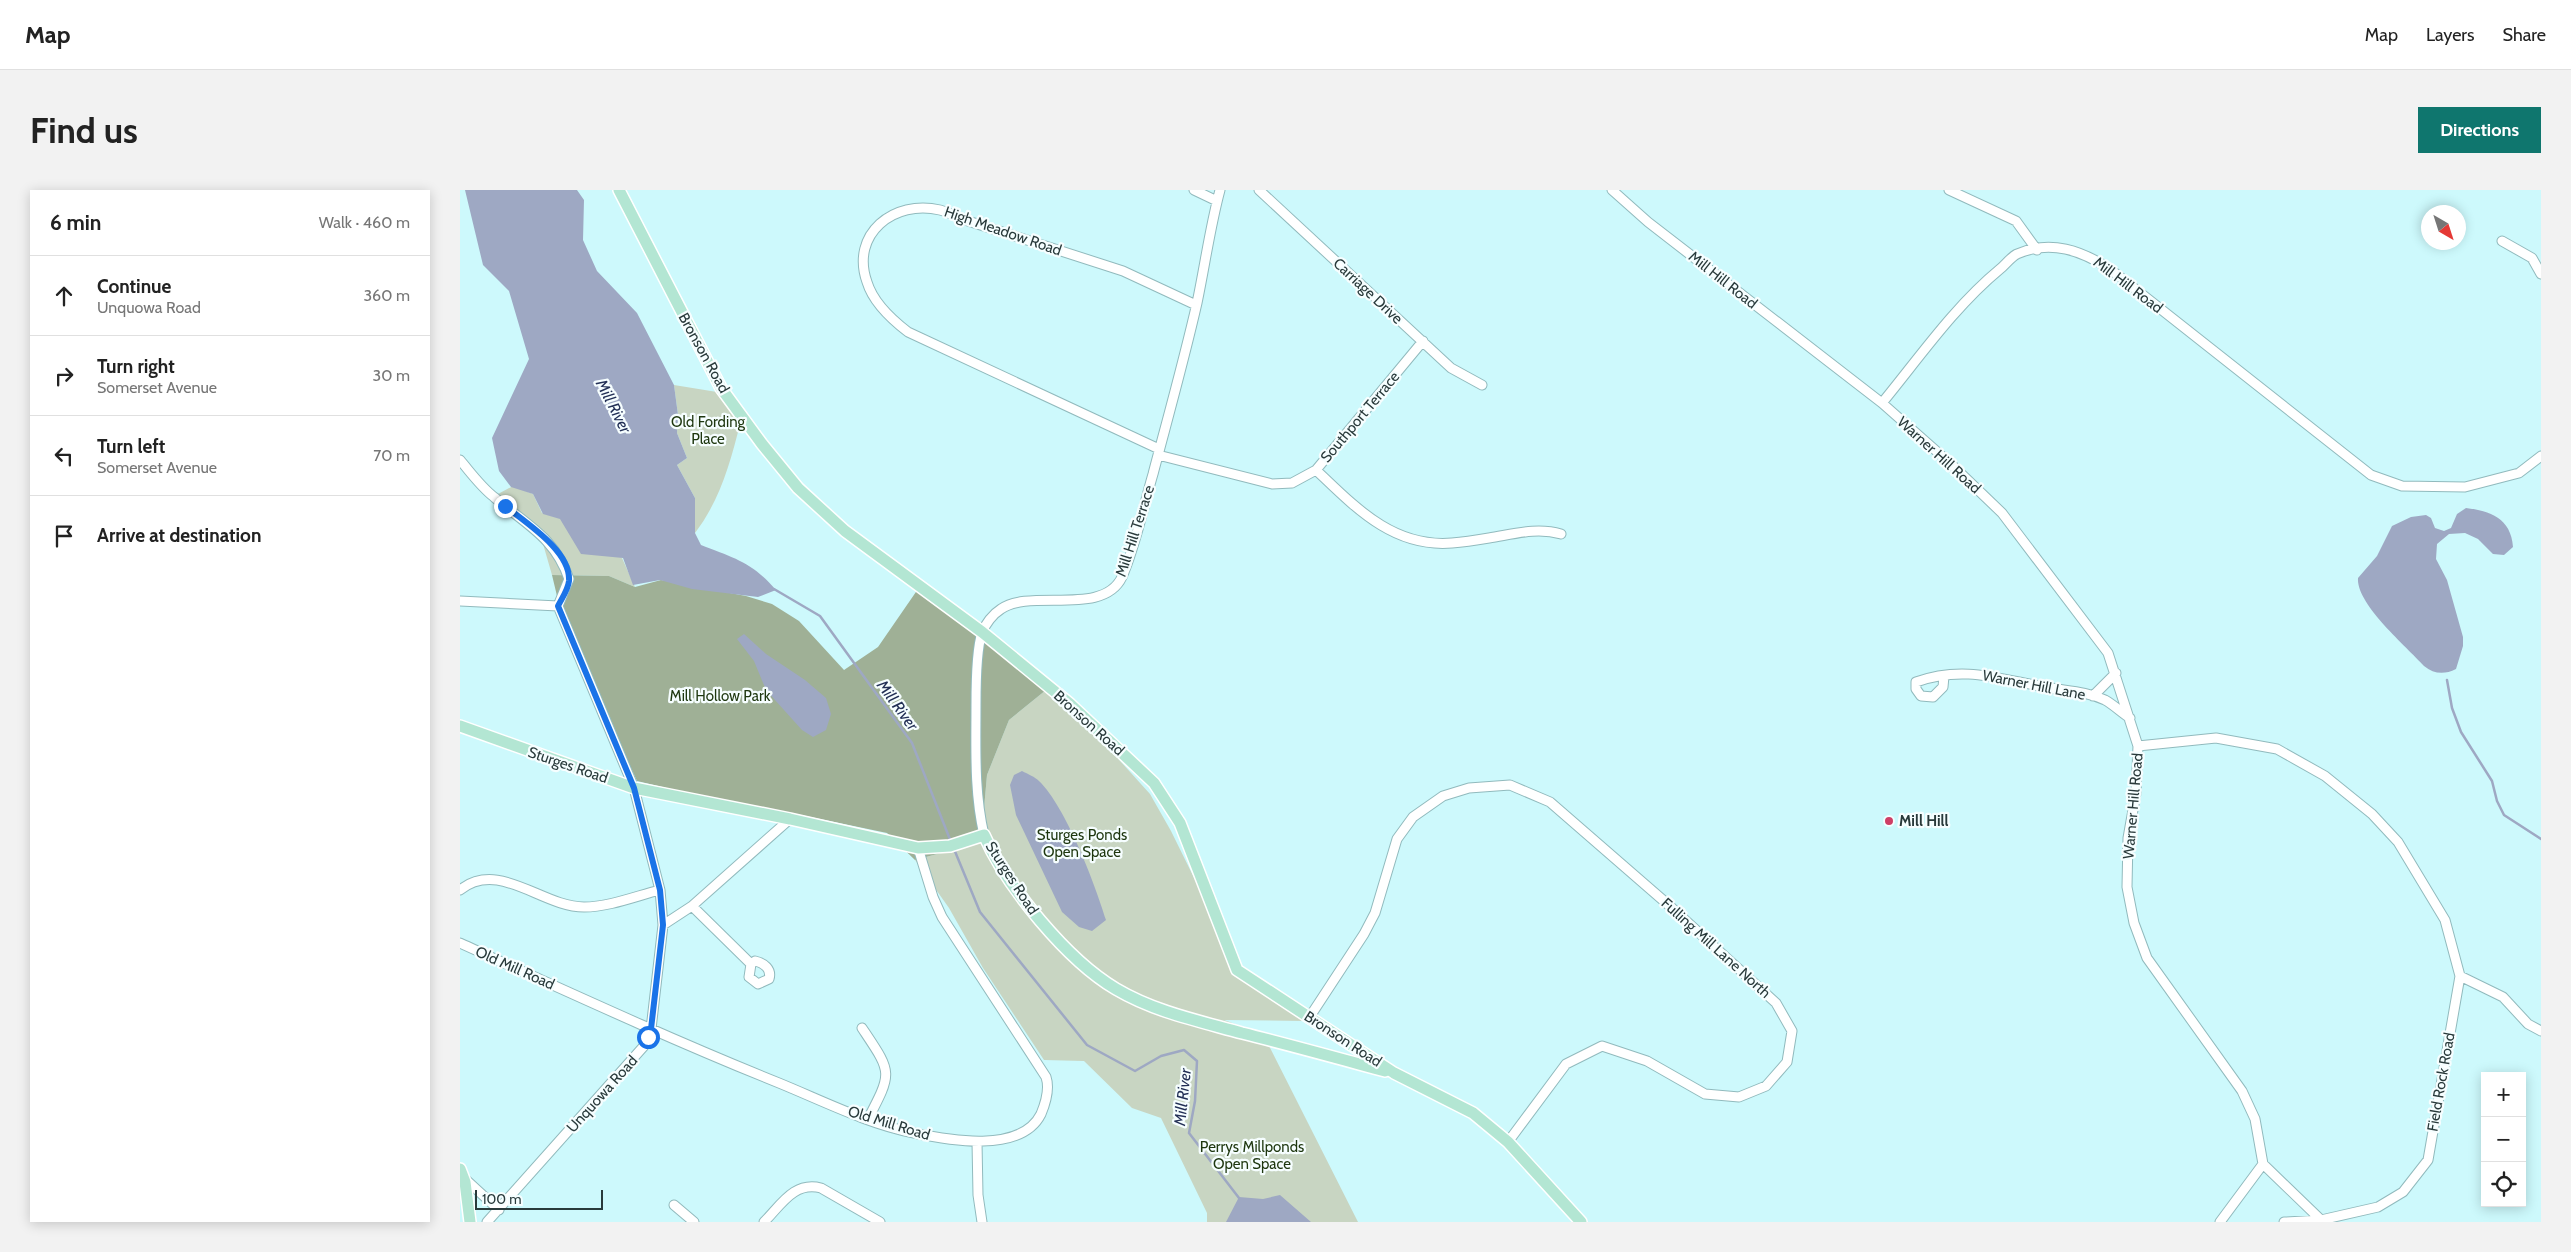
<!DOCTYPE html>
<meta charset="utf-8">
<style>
body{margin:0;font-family:Cabin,sans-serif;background:#f2f2f2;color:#222}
.controls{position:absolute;right:15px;bottom:15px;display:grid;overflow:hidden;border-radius:0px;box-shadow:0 2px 12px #0003}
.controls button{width:45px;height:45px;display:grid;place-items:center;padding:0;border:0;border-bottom:1px solid #e0e0e0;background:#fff;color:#222;font:25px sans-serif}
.compass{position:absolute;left:1961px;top:15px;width:45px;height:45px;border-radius:50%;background:#fff;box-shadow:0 2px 12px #0003;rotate:141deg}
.scale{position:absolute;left:15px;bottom:12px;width:128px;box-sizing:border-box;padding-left:5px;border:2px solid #293a3b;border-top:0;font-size:14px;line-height:18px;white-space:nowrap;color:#293a3b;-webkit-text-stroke:4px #f6feff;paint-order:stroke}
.stop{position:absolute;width:15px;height:15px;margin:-11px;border:4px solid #1a73e8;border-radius:50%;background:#fff}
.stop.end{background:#1a73e8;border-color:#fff;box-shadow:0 1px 5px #0008}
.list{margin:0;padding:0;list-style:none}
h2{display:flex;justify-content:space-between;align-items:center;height:65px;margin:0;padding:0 20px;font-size:21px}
h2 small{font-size:16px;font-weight:400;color:#767676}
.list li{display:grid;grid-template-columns:32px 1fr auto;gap:15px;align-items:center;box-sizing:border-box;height:80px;padding:0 20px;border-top:1px solid #e0e0e0}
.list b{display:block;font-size:19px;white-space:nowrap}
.list p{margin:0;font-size:16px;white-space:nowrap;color:#767676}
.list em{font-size:16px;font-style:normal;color:#767676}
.icon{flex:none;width:28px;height:28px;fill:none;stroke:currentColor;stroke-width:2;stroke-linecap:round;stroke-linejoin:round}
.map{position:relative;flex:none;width:2081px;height:1032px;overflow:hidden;border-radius:0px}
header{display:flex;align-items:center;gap:30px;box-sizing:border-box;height:70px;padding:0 25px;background:#fff;border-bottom:1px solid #e0e0e0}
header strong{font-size:24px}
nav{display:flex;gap:28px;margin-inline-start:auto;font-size:18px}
.intro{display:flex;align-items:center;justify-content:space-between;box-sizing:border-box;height:120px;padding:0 30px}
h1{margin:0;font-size:35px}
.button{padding:12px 22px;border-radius:0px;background:#0f766e;color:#fff;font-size:18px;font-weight:700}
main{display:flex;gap:30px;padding:0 30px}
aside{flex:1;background:#fff;border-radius:0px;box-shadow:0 2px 12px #0003}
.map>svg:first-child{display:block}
.green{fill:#c8d5c2}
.forest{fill:#9fb096}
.water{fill:#9ea8c3}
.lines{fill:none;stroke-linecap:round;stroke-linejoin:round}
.stream{stroke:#9ea8c3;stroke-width:2.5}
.minor-casing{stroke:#91babd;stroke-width:11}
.major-casing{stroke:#fff;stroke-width:14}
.minor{stroke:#fff;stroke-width:9}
.major{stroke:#b3e6d3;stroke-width:11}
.route{stroke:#1a73e8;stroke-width:6}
.poi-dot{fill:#ce3f66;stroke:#f6feff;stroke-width:2}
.labels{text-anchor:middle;stroke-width:4.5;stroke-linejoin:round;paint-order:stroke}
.street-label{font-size:15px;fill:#293a3b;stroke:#f6feff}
.park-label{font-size:15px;fill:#1e370f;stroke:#f6feff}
.poi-label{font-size:15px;font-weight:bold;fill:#293a3b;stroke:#f6feff;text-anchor:start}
.water-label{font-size:16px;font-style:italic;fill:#233056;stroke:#f6feff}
</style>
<header>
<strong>Map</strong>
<nav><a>Map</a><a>Layers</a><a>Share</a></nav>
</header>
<div class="intro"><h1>Find us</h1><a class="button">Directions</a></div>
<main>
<aside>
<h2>6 min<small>Walk · 460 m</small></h2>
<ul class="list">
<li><svg class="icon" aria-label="ahead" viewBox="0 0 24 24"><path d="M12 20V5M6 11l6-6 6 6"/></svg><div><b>Continue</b><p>Unquowa Road</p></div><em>360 m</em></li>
<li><svg class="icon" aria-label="right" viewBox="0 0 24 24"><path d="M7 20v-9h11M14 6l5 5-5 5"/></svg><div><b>Turn right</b><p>Somerset Avenue</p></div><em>30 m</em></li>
<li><svg class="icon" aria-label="left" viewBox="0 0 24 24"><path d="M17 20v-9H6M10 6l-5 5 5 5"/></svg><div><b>Turn left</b><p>Somerset Avenue</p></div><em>70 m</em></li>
<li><svg class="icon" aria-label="arrive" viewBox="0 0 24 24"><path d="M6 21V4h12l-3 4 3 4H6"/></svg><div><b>Arrive at destination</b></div></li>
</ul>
</aside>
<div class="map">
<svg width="2081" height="1032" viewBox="0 0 2081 1032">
<rect width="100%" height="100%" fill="#cdf9fc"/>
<!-- green -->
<path class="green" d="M214 195 257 202 280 234C270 274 260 310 235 343V308L217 275 227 268 217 243 218 225Z
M53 296 73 304 82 323 102 329 162 368 175 397 149 386 92 385 79 340 38 304Z
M586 500 643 552 690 604 711 641 779 779 844 831 764 830 803 844 898 1032H747V1023L701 928 672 918 624 871 584 870 523 778 489 718 455 670 521 652 527 585 549 530Z"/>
<!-- forest -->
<path class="forest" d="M92 385 149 386 175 397 201 390 286 406 312 414 339 431 384 480 418 457 458 399 586 500 549 530 527 585 521 652 455 670 427 643 341 625 270 613 177 591 102 427Z"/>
<!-- water -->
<path class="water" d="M5 0H117L124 10 123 50 137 81 177 123 214 195 218 225 217 243 227 268 217 275 235 308V343L241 355C274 368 292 372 316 400L298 407 232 399 200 390 173 395 163 368 121 364 100 329 83 324 73 304 51 297 39 281 32 248 69 169 49 101 23 75Z
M2006 318C2030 321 2051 328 2053 357L2044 365 2033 364 2018 349 2005 343 1989 344 1977 354 1976 369 1987 390 2003 447V456L1996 479C1984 485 1974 484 1964 476 1946 456 1896 414 1898 388L1917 366 1932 336 1951 327 1966 325 1971 328 1975 338 1984 341 1991 338 1997 324Z
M284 444 306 464 345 490 366 508 371 524 366 540 353 547 342 540 306 500 294 471 277 449Z
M562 581C568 584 575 587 579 591 606 617 635 694 646 730L632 741 619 737 602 722 556 625 550 595 554 585Z
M820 1005 851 1032H766L779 1007 803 1009Z"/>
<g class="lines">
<!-- stream -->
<path class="stream" d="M314 399 360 426 452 553 491 652
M1987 490 1992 518 2001 542 2032 591 2037 611 2044 625 2081 649
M494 659 520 722 627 855 675 881 701 866 724 860 737 871 735 911 729 943 779 1008"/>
<defs>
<path id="minor" d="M734 0 757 11
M799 0 991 178 1022 195
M1152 0 1188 32 1422 213 1491 274 1542 323 1648 463 1678 556 1676 603 1668 648 1667 697 1674 733 1687 768 1782 901 1795 929 1803 974 1760 1032
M1489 0 1556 31 1577 60
M2042 51 2072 68 2081 84
M1422 213C1459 168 1494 117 1540 79 1545 75 1551 67 1557 64 1591 49 1622 61 1650 79L1911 285 1942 296 2005 297 2059 283 2081 266
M699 259 448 142C431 129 413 112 407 92 390 44 434 9 480 20 488 22 497 27 505 30L663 81 736 115
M698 265 812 294 832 293 856 280 963 151
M0 270C11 283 21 297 34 307 65 334 95 347 109 389L98 416
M856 280C895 317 933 358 992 353 1004 352 1017 350 1029 348 1054 344 1077 337 1101 344
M0 411 98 416 174 598 200 700 203 735 191 839 184 856 27 1032
M1484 486 1483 497 1473 507 1461 506 1456 499V492C1503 475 1539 489 1585 497 1605 501 1626 501 1645 510 1654 515 1662 523 1670 528
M1633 506 1656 483
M1678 556 1756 548 1817 559 1865 586 1912 624 1938 652 1985 730 2000 786 1968 970 1943 1002 1918 1017 1861 1030 1824 1032
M524 645C514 602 516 559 516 515 516 496 516 460 522 443 525 434 533 424 541 419 571 398 643 427 662 387 676 355 683 318 693 284 708 227 724 170 737 113 745 75 750 37 760 0
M0 700C39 669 82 717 124 717 149 717 176 706 200 700
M232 716 291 774 289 787 298 794 309 789C312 779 304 773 295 771L291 774
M203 735 232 716 330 629
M0 753C106 801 212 850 319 893 363 911 408 934 454 943 488 950 561 964 581 924 586 912 590 899 586 887L482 727 473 707 458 658
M2000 786 2043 807 2068 834 2081 841
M849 828 904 744 915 723 937 649 953 627 983 606 1009 598 1050 595 1090 612 1212 718 1316 813 1332 841 1327 872 1306 896 1279 907 1245 904 1187 871 1142 856 1106 874 1048 952
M402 838C432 883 433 881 408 929
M517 952 518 1005 522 1032
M1803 974 1861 1030
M3 987 39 1020
M214 1015 234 1032
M304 1032C321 1015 334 991 361 998L420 1032"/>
<path id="major" d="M159 0 261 198 302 254 338 298 385 341 522 442 610 514 694 593 720 633 777 780 934 883 1013 923 1048 952 1121 1032
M0 536 174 598 330 629 458 658 490 656 524 645C547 697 607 770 656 799 695 822 739 831 782 843 830 855 877 868 925 881
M0 979 5 992 10 1032"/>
</defs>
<!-- minor casing -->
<use href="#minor" class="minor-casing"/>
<!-- major casing -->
<use href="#major" class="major-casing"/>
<!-- minor -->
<use href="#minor" class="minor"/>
<!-- major -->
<use href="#major" class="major"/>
</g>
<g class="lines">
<!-- route -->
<path class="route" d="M45 316C66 333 111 361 109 391 108 400 102 408 98 416L174 598 200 700 203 735 191 839 188 847"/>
</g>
<!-- markers -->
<circle class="poi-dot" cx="1429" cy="631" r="5"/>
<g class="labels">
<!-- street labels -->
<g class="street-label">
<text transform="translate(543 41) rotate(19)" y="5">High Meadow Road</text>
<text transform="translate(1263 90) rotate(38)" y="5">Mill Hill Road</text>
<text transform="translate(1668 95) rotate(37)" y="5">Mill Hill Road</text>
<text transform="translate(908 101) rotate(43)" y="5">Carriage Drive</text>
<text transform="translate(244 163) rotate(61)" y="5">Bronson Road</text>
<text transform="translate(900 227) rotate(-50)" y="5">Southport Terrace</text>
<text transform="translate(1479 265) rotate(42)" y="5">Warner Hill Road</text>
<text transform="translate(675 341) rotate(-72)" y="5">Mill Hill Terrace</text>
<text transform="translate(1574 495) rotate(11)" y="5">Warner Hill Lane</text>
<text transform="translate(629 533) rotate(42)" y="5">Bronson Road</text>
<text transform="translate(108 575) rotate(19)" y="5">Sturges Road</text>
<text transform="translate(1673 616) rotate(-85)" y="5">Warner Hill Road</text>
<text transform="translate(552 688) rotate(57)" y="5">Sturges Road</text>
<text transform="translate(1256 758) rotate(42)" y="5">Fulling Mill Lane North</text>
<text transform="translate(55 778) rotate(24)" y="5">Old Mill Road</text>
<text transform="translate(883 849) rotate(33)" y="5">Bronson Road</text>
<text transform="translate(1981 892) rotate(-80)" y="5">Field Rock Road</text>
<text transform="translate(142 904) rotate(-48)" y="5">Unquowa Road</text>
<text transform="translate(429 933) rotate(17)" y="5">Old Mill Road</text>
</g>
<!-- park labels -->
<g class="park-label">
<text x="248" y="237">Old Fording<tspan x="248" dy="17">Place</tspan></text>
<text x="260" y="511">Mill Hollow Park</text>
<text x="622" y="650">Sturges Ponds<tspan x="622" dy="17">Open Space</tspan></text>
<text x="792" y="962">Perrys Millponds<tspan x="792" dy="17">Open Space</tspan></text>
</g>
<!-- poi labels -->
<g class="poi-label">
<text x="1439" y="636">Mill Hill</text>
</g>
<!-- water labels -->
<g class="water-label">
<text transform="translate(154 216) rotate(63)" y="6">Mill River</text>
<text transform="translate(438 515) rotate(54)" y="6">Mill River</text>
<text transform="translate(722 907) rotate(-84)" y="6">Mill River</text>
</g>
</g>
</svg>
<div class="controls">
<button>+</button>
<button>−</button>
<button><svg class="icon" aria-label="locate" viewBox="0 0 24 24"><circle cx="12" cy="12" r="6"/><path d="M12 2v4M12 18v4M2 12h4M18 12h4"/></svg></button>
</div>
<svg class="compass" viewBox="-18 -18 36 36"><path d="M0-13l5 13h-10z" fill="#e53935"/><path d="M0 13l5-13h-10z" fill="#767676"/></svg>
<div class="scale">100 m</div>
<div class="stop" style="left:188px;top:847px"></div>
<div class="stop end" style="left:45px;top:316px"></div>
</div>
</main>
